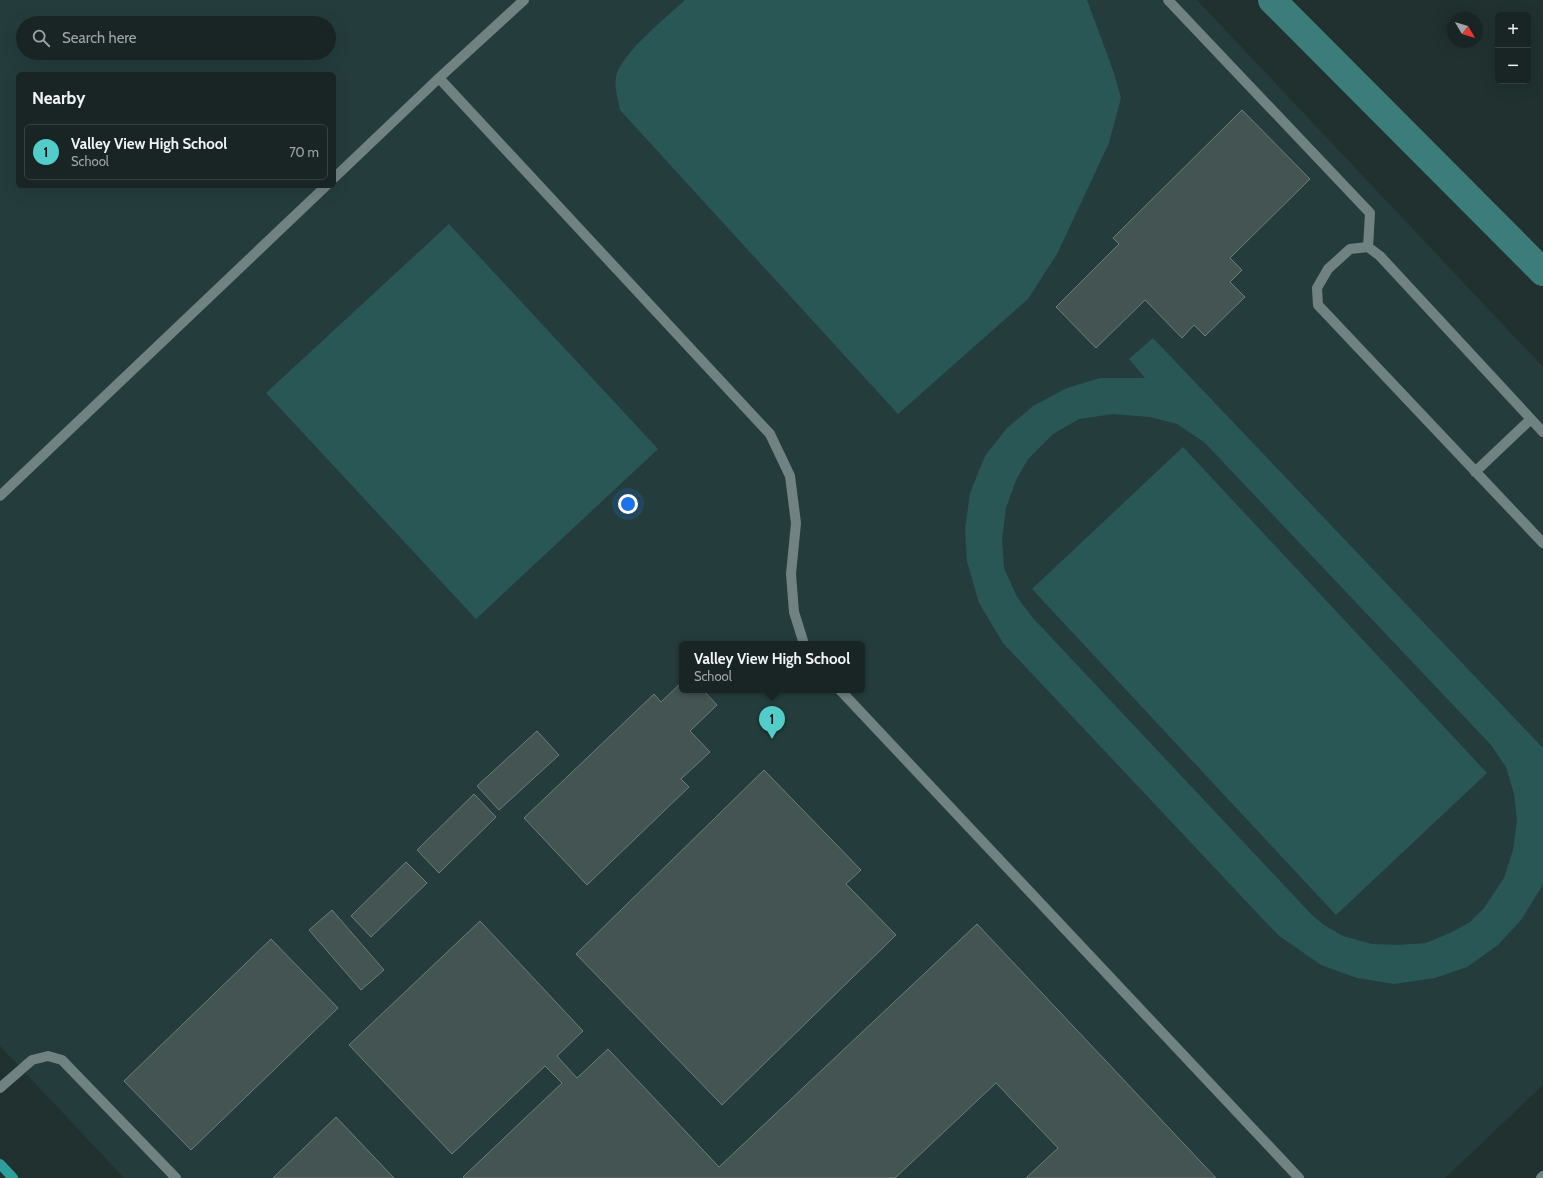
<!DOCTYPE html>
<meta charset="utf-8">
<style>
body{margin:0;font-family:Cabin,sans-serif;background:#212d2c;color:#f1f3f6}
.controls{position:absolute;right:12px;top:12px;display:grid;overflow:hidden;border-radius:6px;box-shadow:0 4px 16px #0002}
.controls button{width:36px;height:36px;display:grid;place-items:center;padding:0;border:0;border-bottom:1px solid #364241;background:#182524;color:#f1f3f6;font:20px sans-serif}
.compass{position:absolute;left:1447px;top:12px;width:36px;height:36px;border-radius:50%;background:#182524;box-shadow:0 4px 16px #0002;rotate:128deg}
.you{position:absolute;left:628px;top:504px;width:14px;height:14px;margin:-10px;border:3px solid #fff;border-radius:50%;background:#1a73e8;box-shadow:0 0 0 6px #1a73e833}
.badge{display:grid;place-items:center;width:26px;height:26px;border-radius:50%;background:#53cdc9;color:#111;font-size:13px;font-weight:700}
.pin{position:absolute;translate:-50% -33px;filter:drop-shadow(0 1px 2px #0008)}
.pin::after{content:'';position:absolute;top:21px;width:14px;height:12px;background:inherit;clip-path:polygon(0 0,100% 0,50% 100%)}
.popup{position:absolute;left:679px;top:641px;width:186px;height:52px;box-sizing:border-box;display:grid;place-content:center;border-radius:6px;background:#182524;filter:drop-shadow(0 1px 3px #0005);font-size:13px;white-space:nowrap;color:#9fa5a6}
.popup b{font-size:15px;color:#f1f3f6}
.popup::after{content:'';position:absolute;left:50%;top:100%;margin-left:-8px;border:8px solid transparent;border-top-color:#182524}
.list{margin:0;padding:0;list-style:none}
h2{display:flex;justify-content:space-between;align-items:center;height:52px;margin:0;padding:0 16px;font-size:17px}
h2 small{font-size:13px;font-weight:400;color:#9fa5a6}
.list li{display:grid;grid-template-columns:26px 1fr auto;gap:12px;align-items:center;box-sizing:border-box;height:56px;margin:0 8px 8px;padding:0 8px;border:1px solid #364241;border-radius:6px}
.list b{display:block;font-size:15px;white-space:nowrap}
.list p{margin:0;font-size:13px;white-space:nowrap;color:#9fa5a6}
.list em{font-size:13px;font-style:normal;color:#9fa5a6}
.icon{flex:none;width:22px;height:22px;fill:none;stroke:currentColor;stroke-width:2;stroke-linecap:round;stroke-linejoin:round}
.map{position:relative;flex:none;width:1543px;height:1178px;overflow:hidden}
.search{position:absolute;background:#182524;box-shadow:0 4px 16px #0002;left:16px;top:16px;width:320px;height:44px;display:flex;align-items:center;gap:10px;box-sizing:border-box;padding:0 14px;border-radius:22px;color:#9fa5a6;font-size:15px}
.panel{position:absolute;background:#182524;box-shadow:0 4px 16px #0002;left:16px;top:72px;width:320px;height:116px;border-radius:6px}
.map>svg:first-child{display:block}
.built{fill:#243d3c;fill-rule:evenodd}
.green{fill:#285756;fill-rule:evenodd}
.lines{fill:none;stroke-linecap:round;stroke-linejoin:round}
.canal{stroke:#3c7c7a;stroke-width:28}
.building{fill:#435453;stroke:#6b7e7c}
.minor{stroke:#708382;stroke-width:10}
.major{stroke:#2da09e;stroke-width:10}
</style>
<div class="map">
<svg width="1543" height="1178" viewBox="0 0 1543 1178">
<rect width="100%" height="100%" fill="#203130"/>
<!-- built -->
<path class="built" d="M0 0H1197L1543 367V1085L1445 1178H124L0 1046ZM23 23H329V53H23ZM18 74H334V186H18ZM682 644H862V690H682Z"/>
<!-- green -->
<path class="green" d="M685 0H1087L1114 73 1121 98 1109 143 1057 254 1028 299 898 414 620 110C618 100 614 87 616 77 621 53 667 17 685 0Z
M449 224 658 449 476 619 266 393Z
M1153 338 1543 748V882L1542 886 1521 920 1498 945 1467 967 1435 978 1394 984 1357 978 1321 965 1278 935 1003 643 979 603 967 561 965 530 970 493 985 456 1007 428 1033 406 1067 388 1100 378H1145L1129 359ZM1113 414 1150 417 1177 424 1205 443 1491 745 1506 767 1514 794 1517 820 1513 850 1504 878 1484 908 1470 922 1450 933 1426 943 1398 945 1372 944 1343 936 1324 925 1312 915 1033 618 1017 597 1004 568 1002 539 1006 508 1016 480 1028 459 1053 434 1079 419Z
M1183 447 1487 773 1336 915 1032 589Z"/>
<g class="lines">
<!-- canal -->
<path class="canal" d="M1272 0 1543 272"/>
</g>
<!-- building -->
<path class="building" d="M1242 110 1310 179 1230 258 1242 270 1230 282 1245 297 1205 336 1194 325 1182 338 1145 300 1096 348 1056 307 1119 244 1113 238Z
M682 682V690H703L717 705 690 731 710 752 681 779 689 787 587 885 524 818 654 694 661 702Z
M537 731 559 755 499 810 477 786Z
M764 770 861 870 846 884 896 935 722 1105 576 954Z
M474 794 496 817 439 873 417 850Z
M406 862 427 883 371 937 351 916Z
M332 910 384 970 361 990 309 930Z
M480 921 583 1031 557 1056 577 1078 608 1049 719 1167 977 924 1216 1178H1026L1058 1148 996 1083 895 1178H464L463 1177 562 1083 545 1066 452 1154 349 1045Z
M271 939 338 1008 191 1150 124 1081Z
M336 1117 394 1178H273Z"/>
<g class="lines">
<!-- minor -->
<path class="minor" d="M1168 0 1370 213 1368 247
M439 78 770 434 790 476 796 523 791 574 794 612 804 644
M334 178 439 78 524 0
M1543 432 1380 256 1368 247 1350 249 1328 269 1317 288 1318 305 1543 543
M1475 472 1531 419
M0 496 326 186
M840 690 1299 1178
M0 1088 32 1060 48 1056 62 1060 176 1178
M1541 1178 1543 1176"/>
<!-- major -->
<path class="major" d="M0 1164 13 1178"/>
</g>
</svg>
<div class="controls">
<button>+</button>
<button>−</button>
</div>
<svg class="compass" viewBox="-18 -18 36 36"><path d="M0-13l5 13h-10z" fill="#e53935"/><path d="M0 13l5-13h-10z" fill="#9fa5a6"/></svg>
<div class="you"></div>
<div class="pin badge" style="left:772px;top:739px">1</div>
<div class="popup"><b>Valley View High School</b>School</div>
<div class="search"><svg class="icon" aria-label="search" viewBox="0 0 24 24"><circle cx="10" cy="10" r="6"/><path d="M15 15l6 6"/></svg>Search here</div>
<section class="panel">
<h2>Nearby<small></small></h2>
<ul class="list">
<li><span class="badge">1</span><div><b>Valley View High School</b><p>School</p></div><em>70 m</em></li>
</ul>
</section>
</div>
